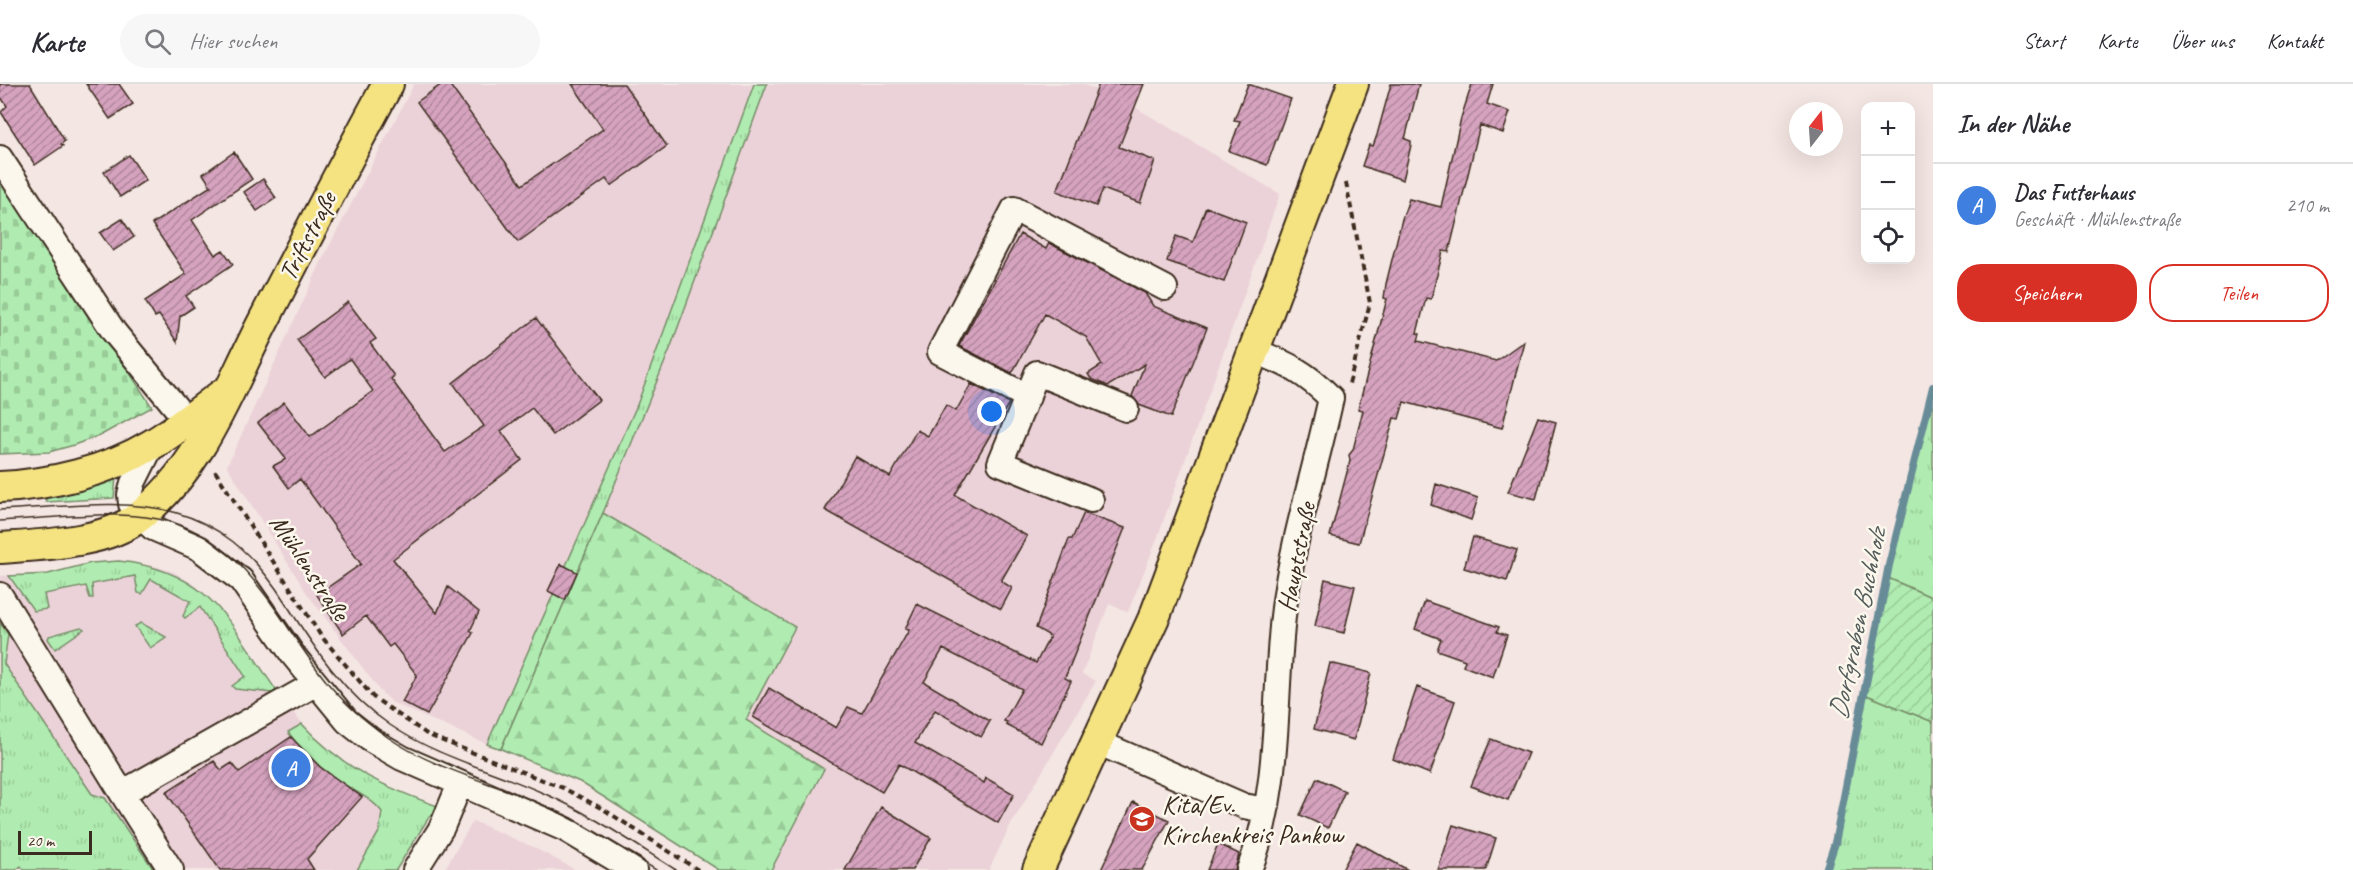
<!DOCTYPE html>
<html lang="de">
<meta charset="utf-8">
<style>
body{margin:0;font-family:Caveat,sans-serif;background:#f7f7f7;color:#2b2b33}
.controls{position:absolute;right:18px;top:18px;display:grid;overflow:hidden;border-radius:12px;box-shadow:0 6px 24px #0002}
.controls button{width:54px;height:54px;display:grid;place-items:center;padding:0;border:0;border-bottom:2px solid #e1e1e2;background:#fff;color:#2b2b33;font:30px sans-serif}
.compass{position:absolute;left:1789px;top:18px;width:54px;height:54px;border-radius:50%;background:#fff;box-shadow:0 6px 24px #0002;rotate:17deg}
.scale{position:absolute;left:18px;bottom:15px;width:74px;box-sizing:border-box;padding-left:6px;border:3px solid #3b2a1e;border-top:0;font-size:16px;line-height:21px;white-space:nowrap;color:#3b2a1e;-webkit-text-stroke:4px #fbf7ec;paint-order:stroke}
.you{position:absolute;left:992px;top:328px;width:21px;height:21px;margin:-15px;border:4px solid #fff;border-radius:50%;background:#1a73e8;box-shadow:0 0 0 9px #1a73e833}
.badge{display:grid;place-items:center;width:39px;height:39px;border-radius:50%;background:#d93025;color:#fff;font-size:20px;font-weight:700}
.pin{position:absolute;translate:-50% -50%;border:3px solid #fff;box-shadow:0 2px 6px #0006}
.list{margin:0;padding:0;list-style:none}
h2{display:flex;justify-content:space-between;align-items:center;height:78px;margin:0;padding:0 24px;font-size:26px}
h2 small{font-size:20px;font-weight:400;color:#7c7c81}
.list li{display:grid;grid-template-columns:39px 1fr auto;gap:18px;align-items:center;box-sizing:border-box;height:84px;padding:0 24px;border-top:2px solid #e1e1e2}
.list b{display:block;font-size:22px;white-space:nowrap}
.list p{margin:0;font-size:20px;white-space:nowrap;color:#7c7c81}
.list em{font-size:20px;font-style:normal;color:#7c7c81}
.actions{display:flex;gap:12px;padding:18px 24px}
.actions a{flex:1;padding:14px 0;border:2px solid #d93025;border-radius:24px;text-align:center;font-size:21px;color:#d93025}
.actions .main{background:#d93025;color:#fff}
.icon{flex:none;width:33px;height:33px;fill:none;stroke:currentColor;stroke-width:2;stroke-linecap:round;stroke-linejoin:round}
.map{position:relative;flex:none;width:1933px;height:786px;overflow:hidden}
header{display:flex;align-items:center;gap:36px;box-sizing:border-box;height:84px;padding:0 30px;background:#fff;border-bottom:2px solid #e1e1e2}
header strong{font-size:28px}
nav{display:flex;gap:33px;margin-inline-start:auto;font-size:21px}
.search{width:420px;height:54px;background:#f7f7f7;display:flex;align-items:center;gap:15px;box-sizing:border-box;padding:0 21px;border-radius:33px;color:#7c7c81;font-size:22px}
main{display:flex}
aside{flex:1;background:#fff}
.map>svg:first-child{display:block}
.built{fill:#ebd2d8}
.grass{fill:url(#grass-tufts);stroke:#768b68;stroke-width:1.5}
.forest{fill:url(#forest-firs);stroke:#768b68;stroke-width:1.5}
.cemetery{fill:url(#cemetery-stones);stroke:#768b68;stroke-width:1.5}
.garden{fill:url(#garden-furrows);stroke:#768b68;stroke-width:1.5}
.lines{fill:none;stroke-linecap:round;stroke-linejoin:round}
.stream{stroke:#688c97;stroke-width:8}
.building{fill:url(#building-hatch);stroke:#3b2a1e;stroke-width:1.5}
.minor-casing{stroke:#3b2a1e;stroke-width:28}
.major-casing{stroke:#3b2a1e;stroke-width:34}
.path{stroke:#3b2a1e;stroke-width:4;stroke-dasharray:6 4.5;stroke-linecap:butt}
.minor{stroke:#fbf7ec;stroke-width:24}
.major{stroke:#f5e382;stroke-width:30}
.tram{stroke:#3b2a1e;stroke-width:1.5}
.labels{text-anchor:middle;stroke-width:5;stroke-linejoin:round;paint-order:stroke}
.street-label{font-size:26px;fill:#3b2a1e;stroke:#fbf7ec}
.poi-label{font-size:26px;fill:#3b2a1e;stroke:#fbf7ec;text-anchor:start}
.water-label{font-size:27px;font-style:italic;fill:#525b5a;stroke:#fbf7ec}
</style>
<header>
<strong>Karte</strong>
<div class="search"><svg class="icon" aria-label="search" viewBox="0 0 24 24"><circle cx="10" cy="10" r="6"/><path d="M15 15l6 6"/></svg>Hier suchen</div>
<nav><a>Start</a><a>Karte</a><a>Über uns</a><a>Kontakt</a></nav>
</header>
<main>
<div class="map">
<svg width="1933" height="786" viewBox="0 0 1933 786">
<defs>
<pattern id="grass-tufts" width="24" height="20" patternUnits="userSpaceOnUse" patternTransform="scale(1.5)"><rect width="24" height="20" fill="#b0ecb1"/><path d="M3 7l-1-3M5 7V3M7 7l1-3M15 17l-1-3M17 17v-4M19 17l1-3" fill="none" stroke="#98cb98"/></pattern>
<pattern id="forest-firs" width="22" height="20" patternUnits="userSpaceOnUse" patternTransform="scale(1.5)"><rect width="22" height="20" fill="#b0ecb1"/><path d="M5 1l3.5 6h-7zM16 11l3.5 6h-7z" fill="#98cb98"/></pattern>
<pattern id="cemetery-stones" width="16" height="16" patternUnits="userSpaceOnUse" patternTransform="scale(1.5)"><rect width="16" height="16" fill="#b0ecb1"/><path d="M2 7V4a2 2 0 0 1 4 0v3zM10 15v-3a2 2 0 0 1 4 0v3z" fill="#98cb98"/></pattern>
<pattern id="garden-furrows" width="10" height="10" patternUnits="userSpaceOnUse" patternTransform="scale(1.5)"><rect width="10" height="10" fill="#b0ecb1"/><path d="M-1 1l2-2M0 10L10 0M9 11l2-2" fill="none" stroke="#98cb98"/></pattern>
<pattern id="building-hatch" width="6" height="6" patternUnits="userSpaceOnUse" patternTransform="scale(1.5)"><rect width="6" height="6" fill="#d6a3bf"/><path d="M-1 1l2-2M0 6l6-6M5 7l2-2" fill="none" stroke="#af859b"/></pattern>
</defs>
<rect width="100%" height="100%" fill="#f4e6e3"/>
<filter id="ink" filterUnits="userSpaceOnUse"><feTurbulence type="fractalNoise" baseFrequency=".0167" numOctaves="2"/><feDisplacementMap in="SourceGraphic" scale="12" xChannelSelector="R" yChannelSelector="G"/><feConvolveMatrix kernelMatrix="1 2 1 2 8 2 1 2 1" color-interpolation-filters="sRGB"/></filter>
<g filter="url(#ink)">
<!-- built -->
<path class="built" d="M414 0H754L637 321 487 660 393 619 380 607 306 508 227 382 324 172Z
M767 0H1083L1135 23 1280 110 1157 455 1128 528 1109 520 1082 590 1096 597 1009 744 989 786H771L824 686 746 636 795 543 603 429 670 265Z
M119 477 154 482 174 488 196 502 218 522 288 623 320 659 355 686 438 728 429 733 396 786H154L105 714 92 710 4 580 7 550 0 539V492L48 490 91 479Z
M473 737 533 763 576 786H444Z"/>
<!-- grass -->
<path class="grass" d="M754 0H767L670 265 603 429 501 665 487 660 637 321Z
M1933 303V514L1888 494Z
M116 393 114 414 46 418 45 405Z
M119 477C211 487 228 537 276 606L273 609 235 605 232 602 245 592 200 523 185 534 183 532 190 517 151 495 142 510 138 509 135 492 92 500 93 514H90L86 502 44 510 47 525 34 527 9 492 48 490 91 479Z
M0 539 8 550 4 580 92 710 105 714 154 786H24L21 782 16 786H0Z
M141 539 166 553 150 564 135 542Z
M81 543 84 545 55 565 48 555 49 552Z
M1862 609 1933 638V786H1823L1838 740Z
M302 640C343 685 384 703 440 723L438 728 429 733 396 786H357L379 748 382 728C372 714 353 707 339 697 319 683 302 668 288 648Z"/>
<!-- forest -->
<path class="forest" d="M603 429 795 543 746 636 824 685 771 786H719L580 698 501 665Z"/>
<!-- cemetery -->
<path class="cemetery" d="M0 90 152 323 103 350 74 361 49 368 0 370Z"/>
<!-- garden -->
<path class="garden" d="M1888 494 1933 514V638L1862 609Z"/>
<g class="lines">
<!-- stream -->
<path class="stream" d="M1826 786 1835 759 1889 481 1933 303"/>
</g>
<!-- building -->
<path class="building" d="M0 0H30L65 57 61 60 63 62 35 81 1 28 7 22 0 12Z
M86 0H119L133 20 110 35Z
M442 0H449L522 101 603 45 572 0H624L667 62 611 102 606 95 518 158 417 18Z
M1099 0H1144L1119 63 1155 77 1140 119 1103 105 1096 122 1057 107Z
M1248 0 1291 15 1267 81 1229 67 1240 37 1234 36Z
M1391 0H1419L1405 55 1411 57V61L1403 96 1362 82 1369 61 1373 62 1377 51Z
M1472 0H1493L1487 20 1510 28 1503 49 1480 41 1449 168 1443 167 1431 215 1426 214 1417 249 1420 250 1418 257 1496 277 1524 257 1502 344 1404 318 1399 335 1394 334 1359 459 1330 452 1350 377 1349 371 1353 366 1363 326 1358 325 1387 215 1384 214 1386 200 1402 135 1409 115 1441 123 1461 34Z
M234 68 252 95 192 136 215 171 223 166 233 180 186 212 194 223 180 232 177 258 159 231 155 233 145 217 186 190 152 140 211 102 203 90Z
M129 71 146 96 120 113 104 88Z
M263 95 276 114 257 127 244 108Z
M1206 123 1246 138 1224 198 1167 177 1176 152 1193 158Z
M122 135 134 153 113 167 100 149Z
M1020 150 1046 165 1049 159 1145 209 1153 222 1207 244 1171 333 1139 321 1132 312 1145 280 1108 302 1091 295 1088 290 1102 281 1086 253 1045 230 1012 289 959 262Z
M348 218 376 255 370 259 394 292 391 295 445 368 484 342 453 299 536 234 599 316 553 351 532 324 501 347 522 376 393 475 437 529 448 503 479 528 470 547 473 549 427 631 402 618 417 591 393 560 389 563 366 532 343 550 317 511 361 480 300 395 289 404 273 382 286 375 258 339 284 318 310 353 373 307 350 275 325 293 297 256Z
M971 300 1009 319 955 411 1027 452 1001 497 1012 504 1001 525 825 426 855 372 890 393 917 346 928 352 946 321 956 327Z
M1538 333 1556 338 1536 415 1508 408Z
M1436 400 1478 414 1471 436 1431 421Z
M1084 429 1125 444 1065 594 1071 597 1041 659 1006 641 1007 638 1004 637 1022 605 943 565 924 598 990 637 981 653 935 626 915 659 984 699 986 694 1014 710 998 739 899 680 882 708 753 633 769 604 836 644 848 623 862 629 909 546 905 545 917 520 1036 579 1050 552 1036 544 1069 455H1072Z
M1473 453 1517 466 1507 497 1464 484Z
M561 480 577 488 565 516 548 507Z
M1325 495 1355 502 1344 549 1315 542Z
M1425 517 1499 543 1497 548 1507 551 1493 593 1463 582 1465 576 1437 566 1441 555 1415 545Z
M1330 579 1371 589 1354 656 1314 645Z
M1417 603 1455 617 1430 690 1393 675Z
M291 653 320 683 362 713 307 775 314 786H220L166 708 214 677 221 686 232 679 239 688Z
M1491 655 1528 669 1508 716 1471 702Z
M1317 694 1345 707 1328 744 1300 731Z
M1133 718 1169 736 1142 786H1101Z
M881 723 931 754 912 786H845Z
M1453 741 1496 754 1486 786H1438Z
M1357 758 1408 786H1342Z
M1218 760 1239 770 1235 786H1207Z"/>
<g class="lines">
<defs>
<path id="minor" d="M0 74 114 248 197 349
M1028 313 940 268 1014 125 1165 204
M152 361 133 399 130 411 131 420 140 432 153 444 199 464 241 496 293 571 347 637 371 656 402 674 565 745 634 786
M1091 416 1000 379 1037 289 1126 325
M0 511 122 709 315 600
M1097 658 1244 722 1264 726
M122 709 171 786
M415 786 442 743 460 700
M1249 786C1282 703 1273 611 1284 524 1293 453 1316 384 1331 314 1306 289 1287 279 1254 267"/>
<path id="major" d="M0 403C49 401 108 387 151 361 177 346 202 325 227 307
M0 464C42 461 107 459 140 432 203 381 227 308 263 238 304 158 345 79 388 0
M1038 786 1156 529 1353 0"/>
</defs>
<!-- minor casing -->
<use href="#minor" class="minor-casing"/>
<!-- major casing -->
<use href="#major" class="major-casing"/>
<!-- path -->
<path class="path" d="M1346 99 1370 219 1349 300
M215 387 321 552 373 613 428 651 563 704 603 725 698 786"/>
<!-- minor -->
<use href="#minor" class="minor"/>
<!-- major -->
<use href="#major" class="major"/>
<!-- tram -->
<path class="tram" d="M0 426C122 420 209 398 285 518 315 565 344 610 390 641 437 673 492 686 543 709 590 729 633 759 676 786
M0 437C52 434 107 426 158 435 242 450 276 533 323 593 341 617 365 637 389 654 433 684 486 697 534 717 578 735 617 761 656 786"/>
</g>
</g>
<!-- icons -->
<defs>
<symbol id="school-disc" viewBox="-11 -11 22 22"><circle r="9.5" fill="#c8321e" stroke="#fbf7ec"/><path d="M0-5L7-2L0 1L-7-2ZM-4 1L0 2.5L4 1V4Q0 6-4 4Z" fill="#fff"/></symbol>
</defs>
<g fill-rule="evenodd">
<use href="#school-disc" x="1127" y="720" width="30" height="30"/>
</g>
<g class="labels">
<!-- street labels -->
<g class="street-label">
<text transform="translate(307 152) rotate(-63)" y="9">Triftstraße</text>
<text transform="translate(1296 473) rotate(-79)" y="9">Hauptstraße</text>
<text transform="translate(310 483) rotate(56)" y="9">Mühlenstraße</text>
</g>
<!-- poi labels -->
<g class="poi-label">
<text x="1162" y="729">Kita/Ev.<tspan x="1162" dy="30">Kirchenkreis Pankow</tspan></text>
</g>
<!-- water labels -->
<g class="water-label">
<text transform="translate(1857 540) rotate(-78)" y="9">Dorfgraben Buchholz</text>
</g>
</g>
</svg>
<div class="controls">
<button>+</button>
<button>−</button>
<button><svg class="icon" aria-label="locate" viewBox="0 0 24 24"><circle cx="12" cy="12" r="6"/><path d="M12 2v4M12 18v4M2 12h4M18 12h4"/></svg></button>
</div>
<svg class="compass" viewBox="-18 -18 36 36"><path d="M0-13l5 13h-10z" fill="#e53935"/><path d="M0 13l5-13h-10z" fill="#7c7c81"/></svg>
<div class="scale">20 m</div>
<div class="you"></div>
<div class="pin badge" style="left:291px;top:684px;background:#3f7fe0">A</div>
</div>
<aside>
<h2>In der Nähe<small></small></h2>
<ul class="list">
<li><span class="badge" style="background:#3f7fe0">A</span><div><b>Das Futterhaus</b><p>Geschäft · Mühlenstraße</p></div><em>210 m</em></li>
</ul>
<div class="actions"><a class="main">Speichern</a><a>Teilen</a></div>
</aside>
</main>
